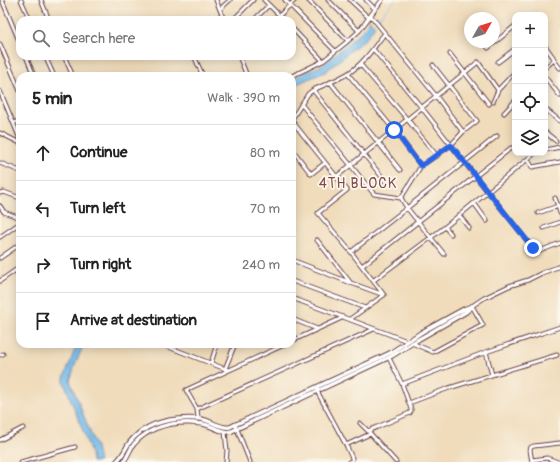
<!DOCTYPE html>
<meta charset="utf-8">
<style>
body{margin:0;font-family:Pangolin,sans-serif;background:#f6f6f6;color:#222}
.controls{position:absolute;right:12px;top:12px;display:grid;overflow:hidden;border-radius:8px;box-shadow:0 2px 10px #0003}
.controls button{width:36px;height:36px;display:grid;place-items:center;padding:0;border:0;border-bottom:1px solid #e0e0e0;background:#fff;color:#222;font:20px sans-serif}
.compass{position:absolute;left:464px;top:12px;width:36px;height:36px;border-radius:50%;background:#fff;box-shadow:0 2px 10px #0003;rotate:51deg}
.stop{position:absolute;width:12px;height:12px;margin:-9px;border:3px solid #2563eb;border-radius:50%;background:#fff}
.stop.end{background:#2563eb;border-color:#fff;box-shadow:0 1px 4px #0008}
.list{margin:0;padding:0;list-style:none}
h2{display:flex;justify-content:space-between;align-items:center;height:52px;margin:0;padding:0 16px;font-size:17px}
h2 small{font-size:13px;font-weight:400;color:#767676}
.list li{display:grid;grid-template-columns:26px 1fr auto;gap:12px;align-items:center;box-sizing:border-box;height:56px;padding:0 16px;border-top:1px solid #e0e0e0}
.list b{display:block;font-size:15px;white-space:nowrap}
.list em{font-size:13px;font-style:normal;color:#767676}
.icon{flex:none;width:22px;height:22px;fill:none;stroke:currentColor;stroke-width:2;stroke-linecap:round;stroke-linejoin:round}
.map{position:relative;flex:none;width:560px;height:462px;overflow:hidden}
.search{position:absolute;background:#fff;box-shadow:0 2px 10px #0003;left:16px;top:16px;width:280px;height:44px;display:flex;align-items:center;gap:10px;box-sizing:border-box;padding:0 14px;border-radius:12px;color:#767676;font-size:15px}
.panel{position:absolute;background:#fff;box-shadow:0 2px 10px #0003;left:16px;top:72px;width:280px;height:276px;border-radius:12px}
.map>svg:first-child{display:block}
.water{fill:#72baea;stroke:#5e6c8a}
.lines{fill:none;stroke-linecap:round;stroke-linejoin:round}
.stream{stroke:#72baea;stroke-width:1}
.minor-casing{stroke:#633b41;stroke-width:5}
.tertiary-casing{stroke:#633b41;stroke-width:5.5}
.minor{stroke:#fff;stroke-width:3}
.tertiary{stroke:#fff;stroke-width:3.5}
.route{stroke:#2563eb;stroke-width:5}
.labels{text-anchor:middle;stroke-width:3.5;stroke-linejoin:round;paint-order:stroke}
.quarter-label{font-size:14px;letter-spacing:1px;fill:#844b4d;stroke:#fbf7ec}
</style>
<div class="map">
<svg width="560" height="462" viewBox="0 0 560 462">
<rect width="100%" height="100%" fill="#fbf7ec"/>
<filter id="ink" filterUnits="userSpaceOnUse"><feTurbulence type="fractalNoise" baseFrequency=".025" numOctaves="2"/><feDisplacementMap in="SourceGraphic" scale="8" xChannelSelector="R" yChannelSelector="G"/><feConvolveMatrix kernelMatrix="1 2 1 2 8 2 1 2 1" color-interpolation-filters="sRGB"/></filter>
<filter id="wash" filterUnits="userSpaceOnUse"><feTurbulence type="fractalNoise" baseFrequency=".012" numOctaves="4" result="noise"/><feDisplacementMap in="SourceGraphic" scale="16" xChannelSelector="R" yChannelSelector="G"/><feGaussianBlur stdDeviation="0.9" result="paint"/><feColorMatrix in="noise" values="0 0 0 0 0 0 0 0 0 0 0 0 0 0 0 0 0 1.4 0 .05"/><feComposite in="paint" operator="in"/></filter>
<g filter="url(#wash)">
<rect width="100%" height="100%" fill="#f0dcbb"/>
<!-- water -->
<path class="water" d="M370 20 375 26 366 38 330 68 325 72 292 86V79L324 64 362 31Z
M77 344H84L75 365 70 381 72 386 96 447 99 462H92L91 454 83 431 64 382V378Z"/>
<g class="lines">
<!-- stream -->
<path class="stream" d="M377 20 395 0"/>
</g>
</g>
<g filter="url(#ink)">
<g class="lines">
<defs>
<path id="minor" d="M2 0 20 43
M21 0 30 20
M41 0 49 20
M216 0 224 20
M264 0 284 20
M285 0 335 51
M308 0 348 41
M328 0 359 31
M350 0 369 18
M366 0 375 9
M220 9 230 0
M371 16 436 96 463 132
M233 20 253 0
M254 20 269 5
M275 20 295 0
M292 28 323 61
M0 44 20 91
M545 46 553 57 556 63 560 68
M488 48 515 26
M373 49 422 108 476 177 533 248 540 251 560 243
M450 54 489 104
M26 56 34 76
M45 56 54 76
M64 56 73 76
M194 56 203 76
M239 56 247 76
M498 62 515 49
M360 64 407 119 437 156
M433 65 477 121 463 132 451 145 421 166 401 198 407 208 497 136
M545 68 554 60
M348 74 394 130 421 166
M292 76 323 61 348 41 359 31 382 0
M545 77 560 96
M330 82 400 170
M313 90 386 182
M0 91 20 139
M493 102 498 90 515 72
M301 104 374 194 401 198
M545 109 560 121
M504 113 515 101
M292 119 308 94 313 90C324 85 337 80 347 74 363 65 374 47 385 33
M292 121 347 190 318 213 351 252 384 295
M14 123 20 120
M545 132 556 141
M0 133 20 143
M292 149 311 174 325 163
M545 150 560 147
M528 159 532 167 560 162
M0 163 20 171
M336 177 478 62 498 90
M0 193 4 192 20 198
M474 203 487 221
M560 205 558 206 560 213
M0 206 4 212 20 218
M538 213 558 206 555 198
M459 215 469 228
M445 227 451 234
M544 228 560 222
M0 237 20 223
M317 240 350 282
M351 252 407 208 444 254
M0 258 20 244
M292 260 351 283 384 295
M362 266 511 148
M374 280 445 227 535 153
M0 281 20 267
M292 281 365 308
M292 298 407 341
M292 319 317 329
M350 319 384 295
M292 341 344 317
M412 343 433 352 483 325 472 306 484 298 509 286 528 280 542 273 560 266
M161 344 228 370
M486 352 492 375
M0 355 3 354
M389 358 402 384 411 409V411L410 413 368 431 396 462
M211 363 217 344
M225 369 235 344
M402 384 486 352 560 327
M317 391 346 445 352 458V460L349 462
M409 403 449 388 557 355
M197 409 374 329
M198 418 197 409 186 390 286 344
M360 423 368 431
M235 424 250 462
M225 432 227 451 226 462
M0 440 23 428
M346 445 370 434
M532 460 547 458 558 462
M21 462 75 447
M532 462 530 450 531 447 534 446 560 443"/>
<path id="tertiary" d="M116 462C124 455 124 450 130 442 147 421 175 417 201 419 210 420 220 429 230 427L390 353 422 332 464 309 472 306
M123 462C128 457 129 450 134 444 149 427 172 422 193 423 196 424 200 423 203 424 213 426 222 434 232 431L392 356 419 339 466 312 472 307"/>
</defs>
<!-- minor casing -->
<use href="#minor" class="minor-casing"/>
<!-- tertiary casing -->
<use href="#tertiary" class="tertiary-casing"/>
<!-- minor -->
<use href="#minor" class="minor"/>
<!-- tertiary -->
<use href="#tertiary" class="tertiary"/>
</g>
</g>
<g class="lines" filter="url(#ink)">
<!-- route -->
<path class="route" d="M394 130 421 166 451 145 533 248"/>
</g>
<g class="labels">
<!-- quarter labels -->
<g class="quarter-label">
<text x="358" y="188">4TH BLOCK</text>
</g>
</g>
</svg>
<div class="controls">
<button>+</button>
<button>−</button>
<button><svg class="icon" aria-label="locate" viewBox="0 0 24 24"><circle cx="12" cy="12" r="6"/><path d="M12 2v4M12 18v4M2 12h4M18 12h4"/></svg></button>
<button><svg class="icon" aria-label="layers" viewBox="0 0 24 24"><path d="M12 4l9 5-9 5-9-5zM3 14l9 5 9-5"/></svg></button>
</div>
<svg class="compass" viewBox="-18 -18 36 36"><path d="M0-13l5 13h-10z" fill="#e53935"/><path d="M0 13l5-13h-10z" fill="#767676"/></svg>
<div class="stop" style="left:394px;top:130px"></div>
<div class="stop end" style="left:533px;top:248px"></div>
<div class="search"><svg class="icon" aria-label="search" viewBox="0 0 24 24"><circle cx="10" cy="10" r="6"/><path d="M15 15l6 6"/></svg>Search here</div>
<section class="panel">
<h2>5 min<small>Walk · 390 m</small></h2>
<ul class="list">
<li><svg class="icon" aria-label="ahead" viewBox="0 0 24 24"><path d="M12 20V5M6 11l6-6 6 6"/></svg><div><b>Continue</b></div><em>80 m</em></li>
<li><svg class="icon" aria-label="left" viewBox="0 0 24 24"><path d="M17 20v-9H6M10 6l-5 5 5 5"/></svg><div><b>Turn left</b></div><em>70 m</em></li>
<li><svg class="icon" aria-label="right" viewBox="0 0 24 24"><path d="M7 20v-9h11M14 6l5 5-5 5"/></svg><div><b>Turn right</b></div><em>240 m</em></li>
<li><svg class="icon" aria-label="arrive" viewBox="0 0 24 24"><path d="M6 21V4h12l-3 4 3 4H6"/></svg><div><b>Arrive at destination</b></div></li>
</ul>
</section>
</div>
